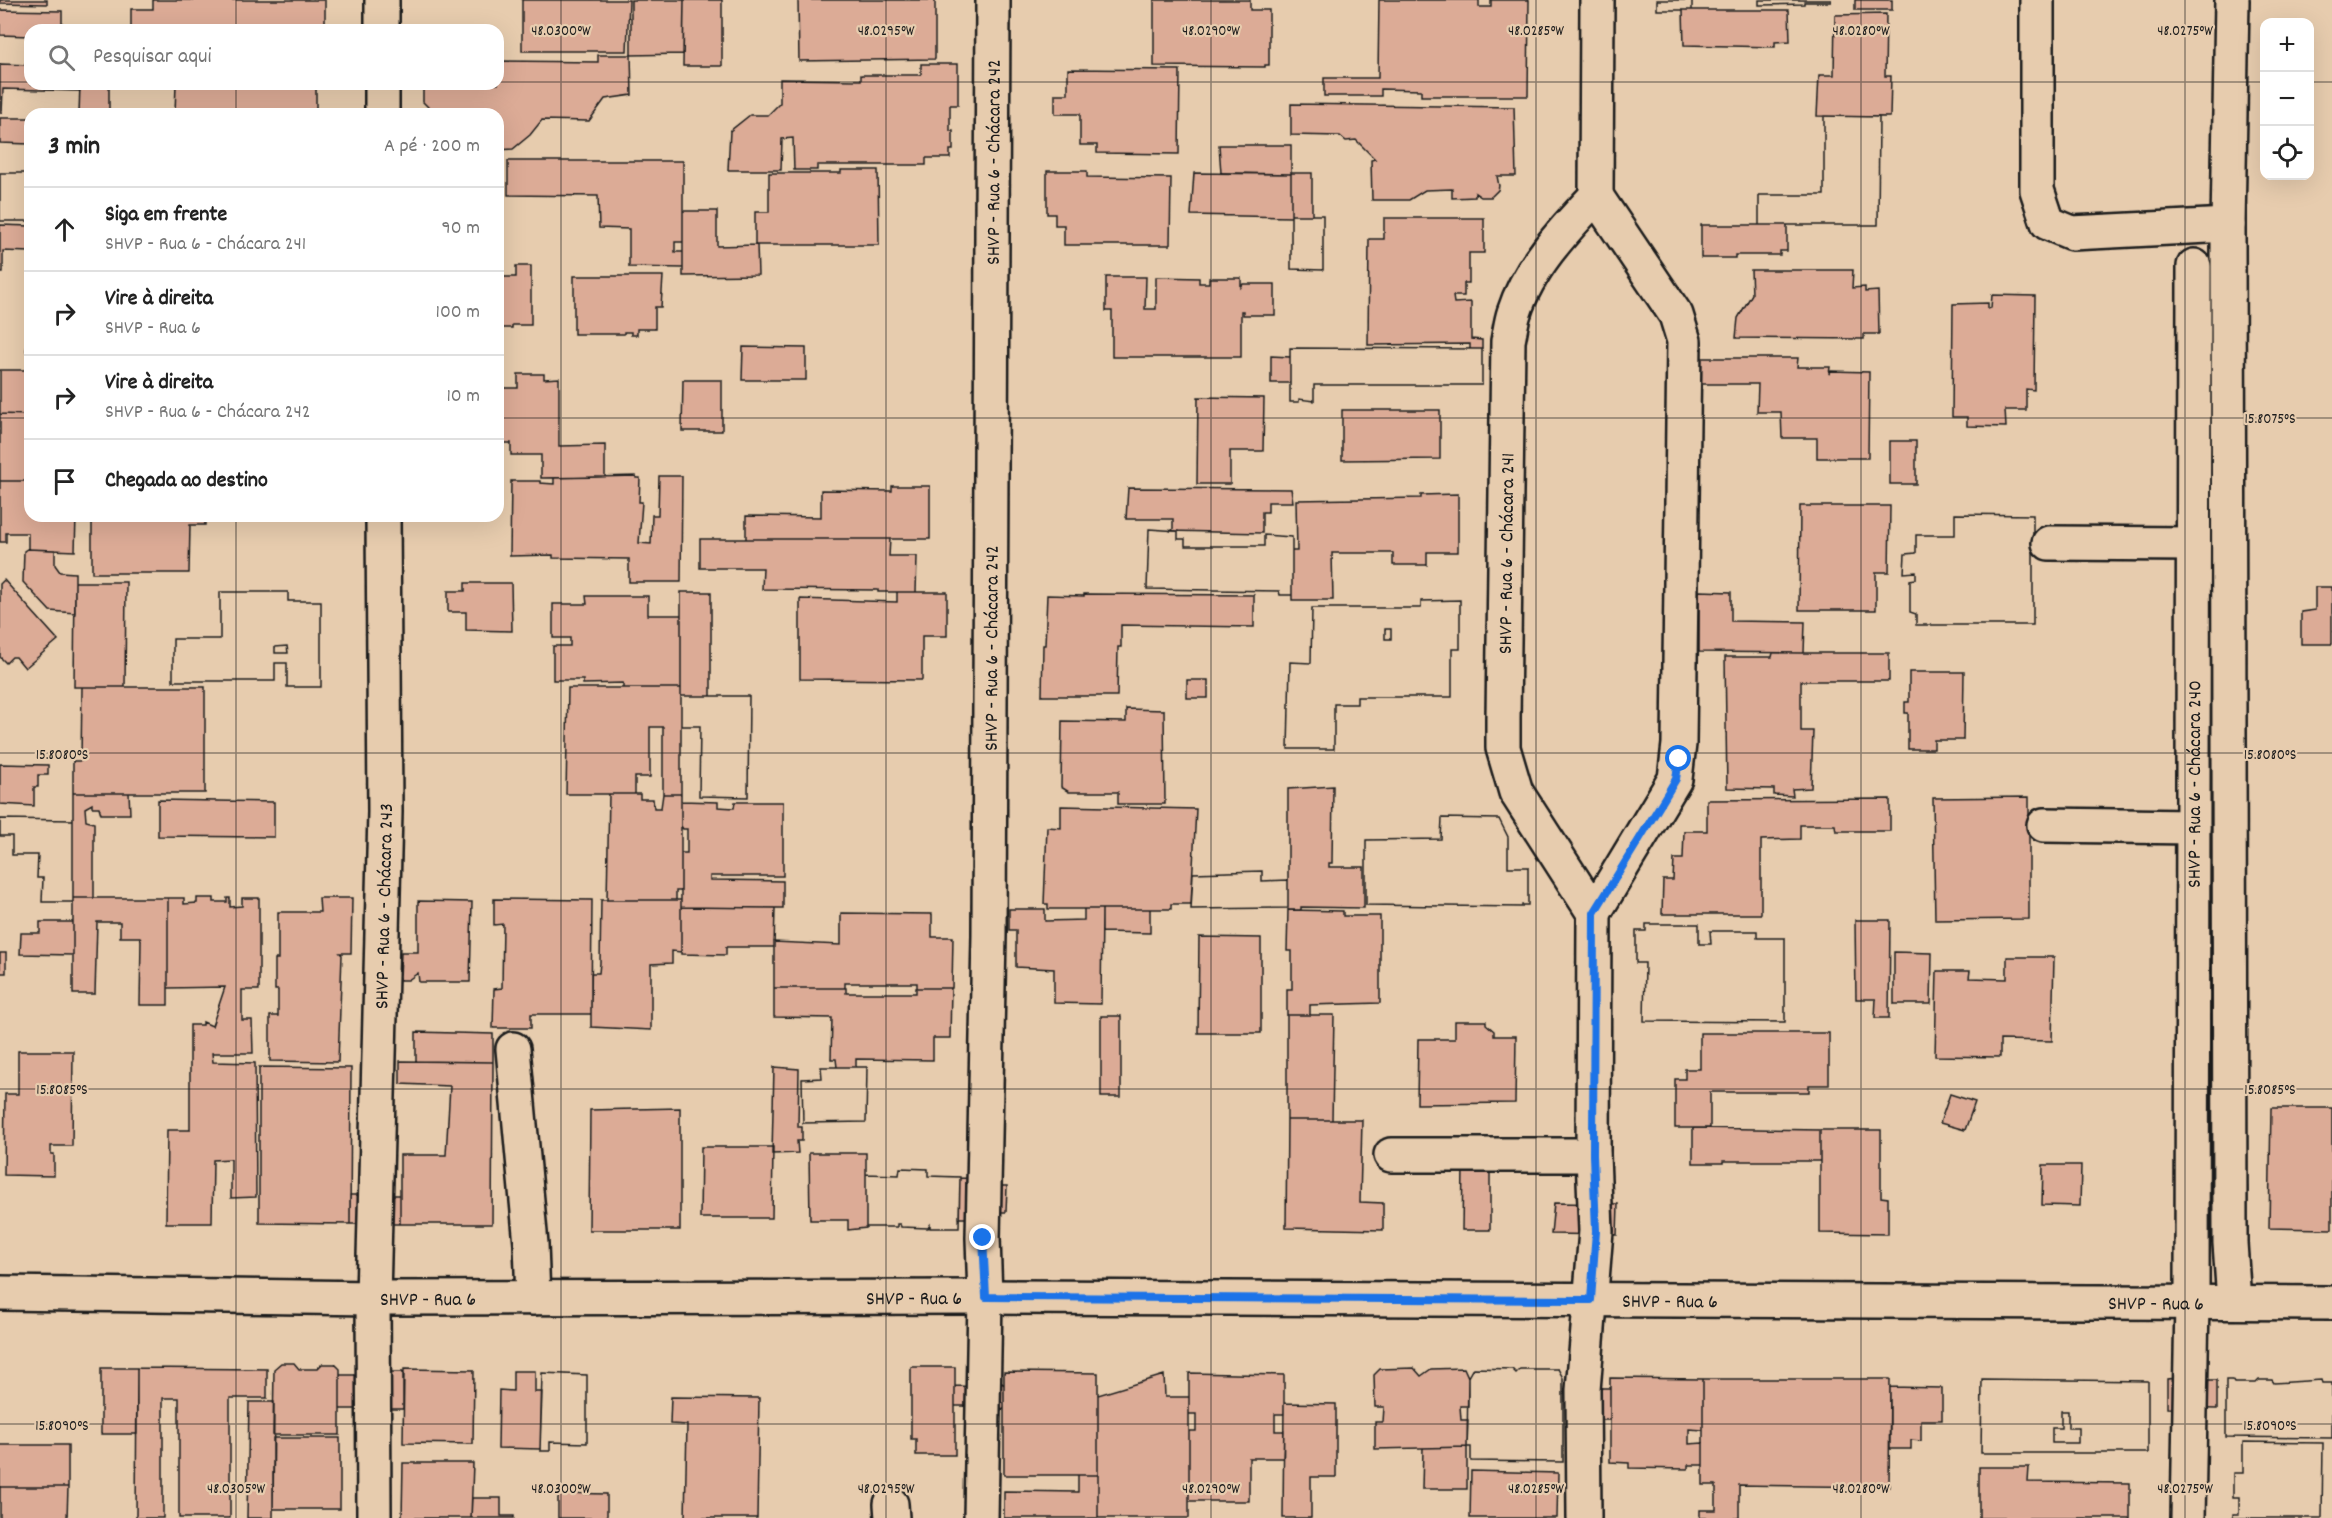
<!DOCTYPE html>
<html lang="pt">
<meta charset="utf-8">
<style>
body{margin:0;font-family:Dekko,sans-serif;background:#f6f6f6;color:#222}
.controls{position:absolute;right:18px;top:18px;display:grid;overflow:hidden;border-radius:12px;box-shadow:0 6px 24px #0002}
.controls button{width:54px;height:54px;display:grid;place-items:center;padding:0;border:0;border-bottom:2px solid #e0e0e0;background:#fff;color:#222;font:30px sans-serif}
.stop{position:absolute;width:18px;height:18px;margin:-14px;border:4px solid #1a73e8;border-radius:50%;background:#fff}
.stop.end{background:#1a73e8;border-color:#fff;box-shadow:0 2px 6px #0008}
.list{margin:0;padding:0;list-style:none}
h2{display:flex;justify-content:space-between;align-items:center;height:78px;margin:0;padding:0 24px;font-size:26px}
h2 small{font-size:20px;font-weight:400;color:#767676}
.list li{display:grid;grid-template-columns:39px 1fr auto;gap:18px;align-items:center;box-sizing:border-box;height:84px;padding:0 24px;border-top:2px solid #e0e0e0}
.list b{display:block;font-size:22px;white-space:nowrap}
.list p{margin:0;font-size:20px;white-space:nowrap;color:#767676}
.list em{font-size:20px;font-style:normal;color:#767676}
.icon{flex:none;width:33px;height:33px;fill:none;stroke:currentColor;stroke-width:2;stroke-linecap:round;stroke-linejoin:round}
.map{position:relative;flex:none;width:2332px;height:1518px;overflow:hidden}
.search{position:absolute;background:#fff;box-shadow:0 6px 24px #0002;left:24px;top:24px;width:480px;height:66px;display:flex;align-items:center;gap:15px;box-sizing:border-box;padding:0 21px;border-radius:18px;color:#767676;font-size:22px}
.panel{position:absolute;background:#fff;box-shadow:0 6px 24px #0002;left:24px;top:108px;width:480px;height:414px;border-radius:18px}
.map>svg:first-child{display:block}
.building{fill:#dcab96;stroke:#1c1c1c;stroke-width:1.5;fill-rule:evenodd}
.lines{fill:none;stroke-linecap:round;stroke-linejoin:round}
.minor-casing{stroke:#1c1c1c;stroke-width:38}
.minor{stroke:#e7ccae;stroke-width:33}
.route{stroke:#1a73e8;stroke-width:8}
.ticks{fill:none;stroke:#1c1c1c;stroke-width:1.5;stroke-opacity:0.45}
.labels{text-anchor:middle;stroke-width:4.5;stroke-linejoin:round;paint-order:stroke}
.street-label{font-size:20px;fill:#1c1c1c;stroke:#e7ccae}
.ticks-label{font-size:15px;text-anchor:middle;fill:#1c1c1c;stroke:#e7ccae;stroke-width:4.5;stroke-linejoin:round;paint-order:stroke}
</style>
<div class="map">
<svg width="2332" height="1518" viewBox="0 0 2332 1518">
<rect width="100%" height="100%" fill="#e7ccae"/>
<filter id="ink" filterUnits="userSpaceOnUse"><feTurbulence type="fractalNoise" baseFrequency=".0167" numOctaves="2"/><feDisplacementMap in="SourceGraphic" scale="12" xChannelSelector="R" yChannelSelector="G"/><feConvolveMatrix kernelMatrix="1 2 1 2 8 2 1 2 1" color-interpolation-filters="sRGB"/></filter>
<g filter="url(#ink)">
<!-- building -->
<path class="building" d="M0 0H47V4L0 3Z
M153 0H325V30H131V9H153Z
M522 0H629L627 51H522Z
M631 0H684L683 54 631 55Z
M684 0H722V66H683Z
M798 0H935V59L799 61Z
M1154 0H1250V10H1269V65H1265V67L1154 66Z
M1379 0H1479V7H1491V0H1529L1528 96H1421V90L1381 89V96H1324V78H1378Z
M1657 0H1692V10H1657Z
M1657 0H1692V10H1657Z
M1759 0H1831V2H1804V4L1761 5H1759Z
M1759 0H1831V2H1804V4L1761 5H1759Z
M1855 0H1892V10H1855Z
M0 10 62 11V30H30V36L0 35Z
M1683 10H1789L1790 41 1775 42V47L1684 45Z
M1886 14 1885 76H1891L1890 117 1817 116 1819 75H1834L1835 15Z
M598 55H631L632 95 605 99 589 121 542 120 530 135 513 149 498 150V114H429V108L423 102V84H498V61L598 62Z
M0 64 30 65V84H80V91L3 89 2 113H0Z
M921 64H958V105H950V131H953V150H950V158H926V165H817V170H794L793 138 782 139 781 170H728L730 131 750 115H768L780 103V79L861 80V75H921Z
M1068 69 1180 70 1179 154 1097 153V145H1080V114H1055V94H1068Z
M80 84H109V114H79Z
M176 84H316V114H175Z
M1291 104 1514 107 1516 176H1497L1499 186 1498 190 1491 197H1481L1475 193V197L1452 198V189L1425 190 1409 200H1372L1371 160 1375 159 1356 140 1346 141 1340 136 1291 135Z
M1824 116 1879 117 1878 225H1759V195H1824Z
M1824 116 1879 117 1878 225H1759V195H1824Z
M0 118H30V144L0 143Z
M1219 145H1291V174L1221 173Z
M508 161H683V242H675V252H683V268L629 267V229L599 228 598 196 508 195Z
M841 170H878L879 245H755V212H769V173H841Z
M1047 171H1087V177L1171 178 1170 245H1064V225H1055V214H1047Z
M0 173H30V221H0Z
M0 173H30V221H0Z
M1194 173 1291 174V217L1191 215Z
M1291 173H1312V215H1291Z
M683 211H717V246L757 245 758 275 683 276Z
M1291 215H1323V270L1291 269Z
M1291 215H1323V270L1291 269Z
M1384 218H1484V253H1469V283H1464V296H1453L1454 303 1471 302V339L1482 340V349H1470V344L1368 345 1369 239H1384Z
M0 225 30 226V252L3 251V272H0Z
M1701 225H1787V251H1780V255H1735V258H1701Z
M516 266H531V325H512V328H498V277H516Z
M1751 270H1853L1852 288 1865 287V292L1878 291 1879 334H1864V339L1736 338 1738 318 1752 294Z
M574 276H663L661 307H655V329H637V335H631V332H624V334H574Z
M1106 277H1146L1145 309H1156V277L1199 278V283H1209V278H1241V287L1243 284H1275V315H1243V311H1241V357H1112V311H1106Z
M1992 295 2035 296 2034 390 2026 389V410H2005L2006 427 1967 426V417H1952L1953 304 1988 303V309L1991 308Z
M30 333V364L26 350Z
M743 347 806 348V380H742Z
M1290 348 1482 349V385H1314V401L1299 399V402H1290Z
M1290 348 1482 349V385H1314V401L1299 399V402H1290Z
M1271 356 1290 357V383H1271Z
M1700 358H1798L1797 367H1830L1829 374 1831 371 1869 372 1868 458H1817V438H1782L1781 412H1757L1758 384H1699Z
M0 370H30V415L0 414Z
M498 374H504V388H518V374H544V379L559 378V446L605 445V477L541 478V455H511V443H498Z
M683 380H722V431H682Z
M1198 397 1264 398 1263 451H1230V484H1197Z
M1342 410H1440V459L1342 460Z
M0 414 30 415V481H0Z
M1890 441H1916V484H1890Z
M636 476V478H640L639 502H642L639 543 651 544 652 515H658L659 476H682L681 582H629V559L553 558V555L510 556 511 481H540V483L554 484V478Z
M0 481H30V516H76L75 551 28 549V533H6V542H0Z
M892 486H930V539H746V516L821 517V490L892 491Z
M1128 488 1291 489 1293 502H1268V512H1262V533L1171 531 1173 529V519H1126Z
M1458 494V552H1427V565H1393V553H1332L1333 600H1292V551H1297L1296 500 1421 498V495Z
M1800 506H1890L1889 572H1876V610H1799Z
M1955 514 2033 515V625H1916V614L1910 612V580L1916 579V572L1904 573 1905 554 1916 553V535H1955Z
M1955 514 2033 515V625H1916V614L1910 612V580L1916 579V572L1904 573 1905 554 1916 553V535H1955Z
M92 516H205V525H190L189 573H92Z
M1149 529 1178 531V539H1185V546H1264V535L1292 537V595H1280L1279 591 1147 589Z
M1149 529 1178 531V539H1185V546H1264V535L1292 537V595H1280L1279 591 1147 589Z
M700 539H890L889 556H917L916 592H878V590L762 589 763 568H700Z
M27 549 55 550V565L60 572 75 573V613L50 611 23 582 24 551Z
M4 580 58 640 25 668 16 657H12L6 663 0 657V584Z
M75 582H126L125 687H74Z
M465 583H511L512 631 466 630V612H448V591H465Z
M2315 587H2332V644H2301V612L2315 610Z
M1699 591 1731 592V621L1805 622 1804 653 1699 652Z
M220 592H288V601H321V687H287V663H275V681H173V639H220ZM287 646 288 653H275V647Z
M220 592H288V601H321V687H287V663H275V681H173V639H220ZM287 646 288 653H275V647Z
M681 592H711V696H681Z
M897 592H947V636H922V680L800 679V599L897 602Z
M1084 594 1254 595V627L1121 625V647H1118L1117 696H1042L1043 645H1045L1047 595 1084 596Z
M586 596H648V615H681V688H623V683L583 684V680H553V646H570V638H553V604H587Z
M1460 600V649H1452V697H1357V704H1334V749H1288L1290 662 1311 663 1312 608H1421V601ZM1385 629H1391V639H1385Z
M1460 600V649H1452V697H1357V704H1334V749H1288L1290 662 1311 663 1312 608H1421V601ZM1385 629H1391V639H1385Z
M1773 653H1889V681H1801V731H1813L1811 788 1792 789 1793 796 1774 795V789L1727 788 1725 657H1772Z
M1909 672H1964L1963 740H1934V749H1908V713H1905V702H1909Z
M1187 680H1208V698H1187Z
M82 687H205V793H73V761H81Z
M568 688H681V794H663V727H650V777H635V794H566Z
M681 696H749L748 797 699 796 700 726H681Z
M681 696H749L748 797 699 796 700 726H681Z
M1126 709 1164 710 1165 804H1118V792H1069L1061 787 1062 721 1126 722Z
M0 764 48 765V775H38V787H34V806L0 804Z
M1333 786 1332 863H1329V867H1364V908L1301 907V910H1288V789Z
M73 793H129L130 814H101L99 807H92V804L85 808 86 821 94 823V898H73Z
M609 794H640V799H653L654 808H661L663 794H681V891H676V900H607Z
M2029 797V919L1935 920 1933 798Z
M1890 799V831H1836L1835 825H1800V839L1761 840V914H1662L1663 880H1673L1674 859H1683L1684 831H1707V800Z
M158 800 274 802V837L158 836Z
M681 801 718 802V807L734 808 735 802H783V876H710V880L783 881V908L681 907V853H687V829H683L681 826Z
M1061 806 1196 809 1191 904H1171V909H1048V904H1044L1047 827 1061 828Z
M1442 818 1499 819 1508 837V867H1528V905H1522V907L1366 905V840L1441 839Z
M1442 818 1499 819 1508 837V867H1528V905H1522V907L1366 905V840L1441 839Z
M0 819 73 820V902H42L43 878H37L38 855H12V836H0Z
M0 819 73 820V902H42L43 878H37L38 855H12V836H0Z
M1262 871V881L1288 880V908L1191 909 1193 873Z
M1262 871V881L1288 880V908L1191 909 1193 873Z
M73 898H168V1005H140L141 940 140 937H120V922H97L95 994H73Z
M168 898H184V904L197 903V898H214V902H227V898H230V907L242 906V898H259V990H242V1020H252L253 1053H212L213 1062 255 1063 256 1197 231 1198V1159L213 1160 212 1223H166L167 1130H190V1025H203V1022L212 1026 225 987 168 988Z
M319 898H352L351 953H340L342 955 338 1062 270 1061V1016H278V990H275V959H278V912H320Z
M494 899 592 900 591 1014H531V1028H493L494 989 502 988 503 924 494 925Z
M601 900H681V952L672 951V963L651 964V1030L591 1027V973H599L600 963Z
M418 901 472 902 470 982H419L418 973 408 980H400L401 952H418Z
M681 907 775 908 774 947H726V955L681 954Z
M1009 909H1045V921L1084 920V909H1102L1101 1004 1054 1003V969L1016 967V930H1009Z
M1102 909H1150V933L1102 932Z
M1288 910 1343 911V916H1380V1003L1310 1005V1015H1287V989H1292V951H1287Z
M841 913 932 914V937H953L952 988H917V983H845V988H774V942L841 945Z
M1855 920H1890L1889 1018H1875L1876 999H1856Z
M40 922H73V955L20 954 21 933H40Z
M1646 924H1699V944H1711L1710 931H1757V938H1785V1022L1644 1021 1645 963H1636V931H1646Z
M1646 924H1699V944H1711L1710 931H1757V938H1785V1022L1644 1021 1645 963H1636V931H1646Z
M1199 937 1261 938V1033H1198Z
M1894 952 1932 953 1931 1004H1894Z
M0 953H6V973H0Z
M2007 957H2054L2052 1041 2000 1040V1057L1935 1056 1937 971H1970L1969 978 2007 979Z
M774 988H846V993H916V988H951L950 1038H933V1060L856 1059V1067H837L836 1059H831L832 1018 774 1017Z
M1287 1015H1334L1332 1120H1287Z
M1101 1016H1121V1097H1101Z
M1455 1021H1486V1024L1494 1031V1036H1516L1515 1103 1417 1104 1418 1039H1455Z
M416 1032 493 1034V1062L416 1061Z
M1700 1033H1829V1085H1809V1092H1710V1128H1675V1079H1685V1069H1700Z
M18 1051H73L72 1146H51V1154H54V1176L4 1175 5 1094H18Z
M400 1061 493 1062 492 1224H400V1155H446L450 1086 400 1084Z
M259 1067 351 1068 350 1224 259 1223Z
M774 1067 799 1069 798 1127H802V1141H797L798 1153 772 1154Z
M821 1067H867L866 1122 803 1123 802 1079 822 1078Z
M821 1067H867L866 1122 803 1123 802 1079 822 1078Z
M1950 1094 1975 1102 1965 1130 1940 1123Z
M680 1108V1230H589L590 1110Z
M2271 1108H2332V1229L2269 1228Z
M1287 1120H1362L1360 1202 1383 1203V1230L1286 1228Z
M1693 1128 1820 1130V1161H1723V1163H1693Z
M1820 1130H1881V1197L1888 1198V1234L1820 1233Z
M701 1147H773L772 1218H700Z
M809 1153H866V1228L848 1230V1220H810Z
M2043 1165H2081L2080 1206 2042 1205Z
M1463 1167H1490V1230H1462Z
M900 1168 928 1169V1176L960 1177 959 1228H930V1225L928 1228 901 1227 900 1224H897V1227H866V1174L899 1175Z
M900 1168 928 1169V1176L960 1177 959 1228H930V1225L928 1228 901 1227 900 1224H897V1227H866V1174L899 1175Z
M960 1178 980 1179V1186H1007L1006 1212H978L979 1218H959Z
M350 1195H400V1224H350Z
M1554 1203 1618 1204 1617 1235 1551 1234Z
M281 1363H294L299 1369H317L322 1364H335L340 1369V1435H273L274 1369Z
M911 1367H955V1455H916V1439H911Z
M101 1368H137V1434H101Z
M137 1368 267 1369V1398H230V1518H179V1398H163V1518H136Z
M1414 1368 1421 1376 1431 1369 1464 1368 1468 1377V1406H1460L1461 1420H1468L1467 1447 1375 1449V1422H1383L1384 1407H1375L1374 1375 1380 1369Z
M1473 1368 1512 1369 1516 1373 1520 1369H1558L1563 1378V1462L1471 1461V1447H1467L1468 1377Z
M1473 1368 1512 1369 1516 1373 1520 1369H1558L1563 1378V1462L1471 1461V1447H1467L1468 1377Z
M404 1369 474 1370 473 1444 403 1443Z
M513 1371H535V1392H542L540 1449 498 1448 499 1390 513 1391Z
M359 1372H403V1409H340V1375H359Z
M1004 1372 1098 1373V1475H1004Z
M542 1373 587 1375V1443L550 1442V1451H540Z
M542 1373 587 1375V1443L550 1442V1451H540Z
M1189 1373 1284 1375V1414H1275V1431H1284L1283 1458H1249V1501H1189V1431H1196V1414H1189Z
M1164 1375 1165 1397H1189V1518H1098V1395Z
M2194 1377H2208V1380H2217V1409L2167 1408V1379Z
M1610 1378 1703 1379V1430L1689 1429V1444L1703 1443V1465H1688V1469L1629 1468V1463L1610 1462Z
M998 1379 1004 1385V1407L1001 1411 988 1406H955V1386L987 1387Z
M1703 1379H1890L1889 1487 1739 1485V1518H1700V1510H1716V1485H1703Z
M1982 1379 2148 1381V1453H1981ZM2061 1411H2068V1428H2078V1443H2052V1428H2061Z
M1982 1379 2148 1381V1453H1981ZM2061 1411H2068V1428H2078V1443H2052V1428H2061Z
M2226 1380H2232L2234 1383H2256L2259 1380H2272L2274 1383 2321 1380 2322 1383H2332V1438L2226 1437Z
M2226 1380H2232L2234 1383H2256L2259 1380H2272L2274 1383 2321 1380 2322 1383H2332V1438L2226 1437Z
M1890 1387 1942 1388V1420H1921V1441L1911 1440V1449H1890Z
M1588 1388H1610V1420H1587Z
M671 1397 759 1398 757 1518H685L687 1425 670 1424Z
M249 1402H274L273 1518H247Z
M1284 1403 1336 1404V1477H1311V1518H1283Z
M273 1438H340V1509H273Z
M2243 1442 2323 1443 2322 1518H2233V1514H2239V1497H2233V1473H2243Z
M2243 1442 2323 1443 2322 1518H2233V1514H2239V1497H2233V1473H2243Z
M0 1445H68V1487H0Z
M1467 1447V1489H1422L1423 1448Z
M403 1463H473L471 1518H402Z
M1979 1467H2029L2028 1482 2130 1483V1518H1979Z
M1471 1471 1558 1473 1557 1518H1470Z
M1078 1475H1098V1518H1004V1491L1078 1492Z
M0 1487H68L67 1518H0Z
M558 1493 607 1494V1518H558Z
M472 1498H501V1516H514V1518H471Z"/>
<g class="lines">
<defs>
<g id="minor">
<path d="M2037 0V190L2048 223 2072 233 2228 225"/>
<path d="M2232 0 2228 225 2230 1243 2234 1302"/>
<path d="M382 30V0"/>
<path d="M382 114V84"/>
<path d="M2049 543 2193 544"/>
<path d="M2044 825 2193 827"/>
<path d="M1594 913 1675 779 1679 744 1684 341 1676 315 1596 196"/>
<path d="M513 1049 531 1244 533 1298"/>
<path d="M1391 1155H1593"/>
<path id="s1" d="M0 1293 373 1298 985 1297 2332 1303"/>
<path d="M891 1504 892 1518"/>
<path id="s2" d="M374 1518 373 1298 385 812 383 516"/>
<path id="s3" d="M981 1518 985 1297 983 1238 989 935 993 0"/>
<path id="s4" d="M1584 1518 1583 1390 1596 1231 1593 1155 1594 913 1516 792 1503 748V718L1508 341C1510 332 1511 322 1514 313 1528 268 1564 230 1596 196L1597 0"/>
<path id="s5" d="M2188 1518 2192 1302 2194 266"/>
</g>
</defs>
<!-- minor casing -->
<use href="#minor" class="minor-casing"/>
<!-- minor -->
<use href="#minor" class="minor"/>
</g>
</g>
<g class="lines" filter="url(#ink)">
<!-- route -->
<path class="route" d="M983 1238 986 1297 1591 1300 1596 1231 1593 1155 1594 913 1664 799 1676 779 1679 759"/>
</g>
<!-- ticks -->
<path class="ticks" d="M236 0V30M561 0V1518M886 0V1518M1211 0V1518M1536 0V1518M1861 0V1518M2185 0V1518M0 82H30M498 82H2264M2310 82H2332M236 84V114M0 418H30M498 418H2332M236 516V1518M0 753H2332M0 1089H2332M0 1424H2332"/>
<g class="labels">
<!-- street labels -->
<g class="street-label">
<text dy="7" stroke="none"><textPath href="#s3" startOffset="1356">SHVP - Rua 6 - Chácara 242</textPath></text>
<text dy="7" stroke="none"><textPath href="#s4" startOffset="990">SHVP - Rua 6 - Chácara 241</textPath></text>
<text dy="7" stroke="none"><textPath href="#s3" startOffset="870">SHVP - Rua 6 - Chácara 242</textPath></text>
<text dy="7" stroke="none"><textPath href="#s5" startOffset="734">SHVP - Rua 6 - Chácara 240</textPath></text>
<text dy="7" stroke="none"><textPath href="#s2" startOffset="612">SHVP - Rua 6 - Chácara 243</textPath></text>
<text dy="7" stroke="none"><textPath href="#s1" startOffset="914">SHVP - Rua 6</textPath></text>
<text dy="7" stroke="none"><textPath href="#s1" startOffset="428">SHVP - Rua 6</textPath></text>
<text dy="7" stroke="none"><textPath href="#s1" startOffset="1670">SHVP - Rua 6</textPath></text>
<text dy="7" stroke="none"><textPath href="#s1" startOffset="2156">SHVP - Rua 6</textPath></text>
</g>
</g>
<g class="ticks-label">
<text x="561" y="35">48.0300°W</text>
<text x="886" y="35">48.0295°W</text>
<text x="1211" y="35">48.0290°W</text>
<text x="1536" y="35">48.0285°W</text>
<text x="1861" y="35">48.0280°W</text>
<text x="2185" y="35">48.0275°W</text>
<text x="2270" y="423">15.8075°S</text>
<text x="62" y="759">15.8080°S</text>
<text x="2270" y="759">15.8080°S</text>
<text x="62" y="1094">15.8085°S</text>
<text x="2270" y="1094">15.8085°S</text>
<text x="62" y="1430">15.8090°S</text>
<text x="2270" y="1430">15.8090°S</text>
<text x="236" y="1493">48.0305°W</text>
<text x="561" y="1493">48.0300°W</text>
<text x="886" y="1493">48.0295°W</text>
<text x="1211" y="1493">48.0290°W</text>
<text x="1536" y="1493">48.0285°W</text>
<text x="1861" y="1493">48.0280°W</text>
<text x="2185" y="1493">48.0275°W</text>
</g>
</svg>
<div class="controls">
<button>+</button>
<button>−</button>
<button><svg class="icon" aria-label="locate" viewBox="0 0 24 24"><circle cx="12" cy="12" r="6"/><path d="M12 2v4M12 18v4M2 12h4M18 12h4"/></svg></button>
</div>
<div class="stop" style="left:1679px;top:759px"></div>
<div class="stop end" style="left:983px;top:1238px"></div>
<div class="search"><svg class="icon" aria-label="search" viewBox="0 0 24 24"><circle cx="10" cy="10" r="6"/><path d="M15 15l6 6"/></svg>Pesquisar aqui</div>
<section class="panel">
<h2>3 min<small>A pé · 200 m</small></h2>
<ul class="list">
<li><svg class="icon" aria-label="ahead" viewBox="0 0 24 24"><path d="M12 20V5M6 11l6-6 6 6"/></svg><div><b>Siga em frente</b><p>SHVP - Rua 6 - Chácara 241</p></div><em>90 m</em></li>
<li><svg class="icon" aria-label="right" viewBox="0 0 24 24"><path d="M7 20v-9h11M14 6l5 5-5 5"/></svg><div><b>Vire à direita</b><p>SHVP - Rua 6</p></div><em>100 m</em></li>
<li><svg class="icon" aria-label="right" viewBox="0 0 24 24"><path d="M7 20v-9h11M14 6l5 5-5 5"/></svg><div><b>Vire à direita</b><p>SHVP - Rua 6 - Chácara 242</p></div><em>10 m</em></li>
<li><svg class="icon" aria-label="arrive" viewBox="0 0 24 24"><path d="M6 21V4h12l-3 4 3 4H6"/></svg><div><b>Chegada ao destino</b></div></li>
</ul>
</section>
</div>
